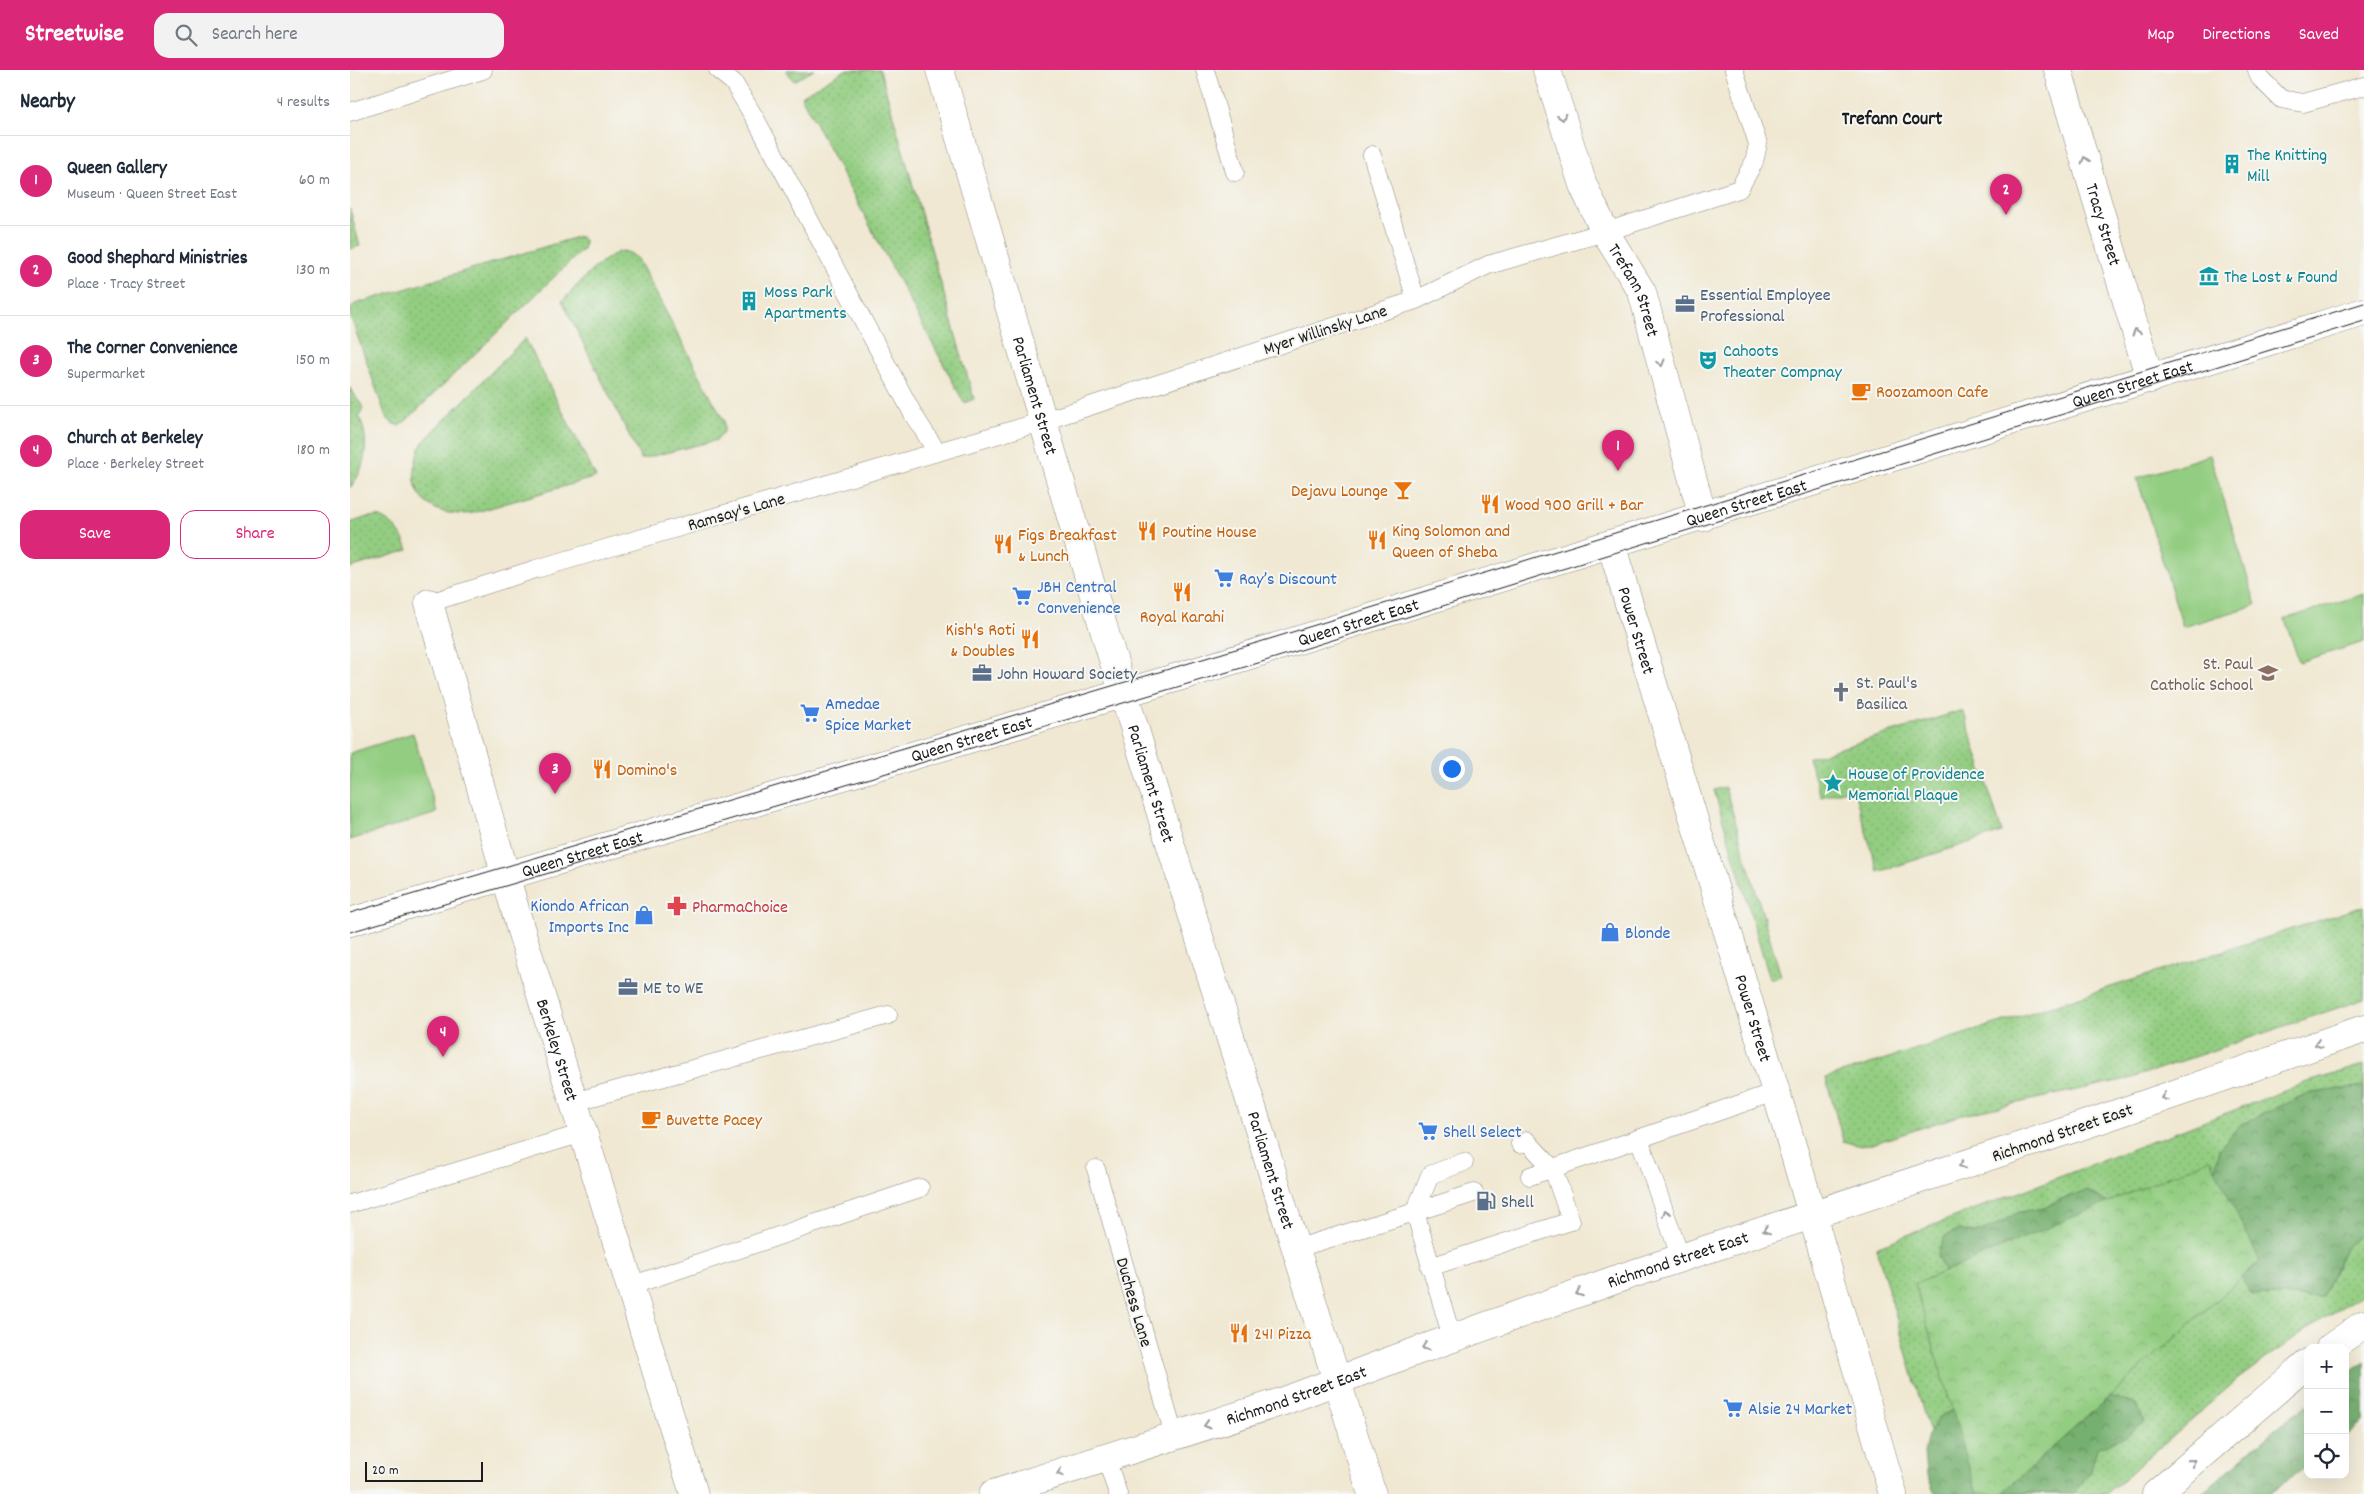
<!DOCTYPE html>
<meta charset="utf-8">
<style>
body{margin:0;font-family:Dekko,sans-serif;background:#f2f2f3;color:#1f2937}
.controls{position:absolute;right:15px;bottom:15px;display:grid;overflow:hidden;border-radius:10px;box-shadow:0 5px 20px #0002}
.controls button{width:45px;height:45px;display:grid;place-items:center;padding:0;border:0;border-bottom:1px solid #e0e1e3;background:#fff;color:#1f2937;font:25px sans-serif}
.scale{position:absolute;left:15px;bottom:12px;width:118px;box-sizing:border-box;padding-left:5px;border:2px solid #1c1c1c;border-top:0;font-size:14px;line-height:18px;white-space:nowrap;color:#1c1c1c;-webkit-text-stroke:4px #f6f6f2;paint-order:stroke}
.you{position:absolute;left:1101px;top:698px;width:18px;height:18px;margin:-12px;border:4px solid #fff;border-radius:50%;background:#1a73e8;box-shadow:0 0 0 8px #1a73e833}
.badge{display:grid;place-items:center;width:32px;height:32px;border-radius:50%;background:#db2777;color:#fff;font-size:16px;font-weight:700}
.pin{position:absolute;translate:-50% -41px;filter:drop-shadow(0 1px 2px #0008)}
.pin::after{content:'';position:absolute;top:26px;width:18px;height:15px;background:inherit;clip-path:polygon(0 0,100% 0,50% 100%)}
.list{margin:0;padding:0;list-style:none}
h2{display:flex;justify-content:space-between;align-items:center;height:65px;margin:0;padding:0 20px;font-size:21px}
h2 small{font-size:16px;font-weight:400;color:#747a83}
.list li{display:grid;grid-template-columns:32px 1fr auto;gap:15px;align-items:center;box-sizing:border-box;height:90px;padding:0 20px;border-top:1px solid #e0e1e3}
.list b{display:block;font-size:19px;white-space:nowrap}
.list p{margin:0;font-size:16px;white-space:nowrap;color:#747a83}
.list em{font-size:16px;font-style:normal;color:#747a83}
.actions{display:flex;gap:10px;padding:15px 20px}
.actions a{flex:1;padding:11px 0;border:1px solid #db2777;border-radius:15px;text-align:center;font-size:18px;color:#db2777}
.actions .main{background:#db2777;color:#fff}
.icon{flex:none;width:28px;height:28px;fill:none;stroke:currentColor;stroke-width:2;stroke-linecap:round;stroke-linejoin:round}
.map{position:relative;flex:none;width:2014px;height:1424px;overflow:hidden}
header{display:flex;align-items:center;gap:30px;box-sizing:border-box;height:70px;padding:0 25px;background:#db2777;color:#fff}
header strong{font-size:24px}
nav{display:flex;gap:28px;margin-inline-start:auto;font-size:18px}
.search{width:350px;height:45px;background:#f2f2f3;display:flex;align-items:center;gap:12px;box-sizing:border-box;padding:0 18px;border-radius:15px;color:#747a83;font-size:19px}
main{display:flex}
aside{flex:1;background:#fff}
.map>svg:first-child{display:block}
.grass{fill:url(#grass-dots);stroke:#58744e}
.forest{fill:url(#forest-crowns);stroke:#496646}
.park{fill:url(#park-crowns);stroke:#58744e}
.garden{fill:url(#garden-furrows);stroke:#58744e}
.pitch{fill:#93cd81;stroke:#58744e}
.lines{fill:none;stroke-linecap:round;stroke-linejoin:round}
.service-casing{stroke:#868277;stroke-width:19}
.minor-casing{stroke:#868277;stroke-width:29}
.secondary-casing{stroke:#868277;stroke-width:29}
.motorway-casing{stroke:#868277;stroke-width:29}
.service{stroke:#fff;stroke-width:18}
.minor{stroke:#fff;stroke-width:28}
.secondary{stroke:#fff;stroke-width:28}
.motorway{stroke:#fff;stroke-width:28}
.tram{stroke:#1c1c1c;stroke-width:1}
.oneway{stroke:#999}
.labels{text-anchor:middle;stroke-width:4;stroke-linejoin:round;paint-order:stroke}
.culture-label{font-size:18px;fill:#0d838f;stroke:#f6f6f2;text-anchor:start}
.street-label{font-size:18px;fill:#1c1c1c;stroke:#f6f6f2}
.service-label{font-size:18px;fill:#4e5e75;stroke:#f6f6f2;text-anchor:start}
.food-label{font-size:18px;fill:#c56008;stroke:#f6f6f2;text-anchor:start}
.shop-label{font-size:18px;fill:#366cbe;stroke:#f6f6f2;text-anchor:start}
.education-label{font-size:18px;fill:#785e54;stroke:#f6f6f2;text-anchor:end}
.worship-label{font-size:18px;fill:#5b616d;stroke:#f6f6f2;text-anchor:start}
.health-label{font-size:18px;fill:#be3a42;stroke:#f6f6f2;text-anchor:start}
.neighbourhood-label{font-size:19px;font-weight:bold;fill:#1c1c1c;stroke:#f6f6f2}
</style>
<header>
<strong>Streetwise</strong>
<div class="search"><svg class="icon" aria-label="search" viewBox="0 0 24 24"><circle cx="10" cy="10" r="6"/><path d="M15 15l6 6"/></svg>Search here</div>
<nav><a>Map</a><a>Directions</a><a>Saved</a></nav>
</header>
<main>
<aside>
<h2>Nearby<small>4 results</small></h2>
<ul class="list">
<li><span class="badge">1</span><div><b>Queen Gallery</b><p>Museum · Queen Street East</p></div><em>60 m</em></li>
<li><span class="badge">2</span><div><b>Good Shephard Ministries</b><p>Place · Tracy Street</p></div><em>130 m</em></li>
<li><span class="badge">3</span><div><b>The Corner Convenience</b><p>Supermarket</p></div><em>150 m</em></li>
<li><span class="badge">4</span><div><b>Church at Berkeley</b><p>Place · Berkeley Street</p></div><em>180 m</em></li>
</ul>
<div class="actions"><a class="main">Save</a><a>Share</a></div>
</aside>
<div class="map">
<svg width="2014" height="1424" viewBox="0 0 2014 1424">
<defs>
<pattern id="grass-dots" width="8" height="8" patternUnits="userSpaceOnUse" patternTransform="scale(1.25)"><rect width="8" height="8" fill="#93cd81"/><path d="M2 2h.1M6 6h.1" fill="none" stroke="#7eaf6f" stroke-width="1.8" stroke-linecap="round"/></pattern>
<pattern id="forest-crowns" width="20" height="18" patternUnits="userSpaceOnUse" patternTransform="scale(1.25)"><rect width="20" height="18" fill="#76b06f"/><path d="M2 6a3 3 0 1 1 6 0M12 15a3 3 0 1 1 6 0" fill="none" stroke="#608e5a"/></pattern>
<pattern id="park-crowns" width="20" height="18" patternUnits="userSpaceOnUse" patternTransform="scale(1.25)"><rect width="20" height="18" fill="#93cd81"/><path d="M2 6a3 3 0 1 1 6 0M12 15a3 3 0 1 1 6 0" fill="none" stroke="#7eaf6f"/></pattern>
<pattern id="garden-furrows" width="10" height="10" patternUnits="userSpaceOnUse" patternTransform="scale(1.25)"><rect width="10" height="10" fill="#93cd81"/><path d="M-1 1l2-2M0 10L10 0M9 11l2-2" fill="none" stroke="#7eaf6f"/></pattern>
</defs>
<rect width="100%" height="100%" fill="#f6f6f2"/>
<filter id="ink" filterUnits="userSpaceOnUse"><feTurbulence type="fractalNoise" baseFrequency=".02" numOctaves="2"/><feDisplacementMap in="SourceGraphic" scale="10" xChannelSelector="R" yChannelSelector="G"/><feConvolveMatrix kernelMatrix="1 2 1 2 8 2 1 2 1" color-interpolation-filters="sRGB"/></filter>
<filter id="wash" filterUnits="userSpaceOnUse"><feTurbulence type="fractalNoise" baseFrequency=".0096" numOctaves="4" result="noise"/><feDisplacementMap in="SourceGraphic" scale="20" xChannelSelector="R" yChannelSelector="G"/><feGaussianBlur stdDeviation="1.12" result="paint"/><feColorMatrix in="noise" values="0 0 0 0 0 0 0 0 0 0 0 0 0 0 0 0 0 1.4 0 .05"/><feComposite in="paint" operator="in"/></filter>
<g filter="url(#wash)">
<rect width="100%" height="100%" fill="#f0e8d2"/>
<!-- grass -->
<path class="grass" d="M436 0H464L444 11Z
M495 0H530L624 329 614 333 451 26Z
M227 167H232L235 172 233 179 58 349 49 356 42 353 36 347 0 245 1 239 5 234Z
M273 181 280 183 288 189 374 351V361L367 370 291 389 212 231C229 215 249 187 273 181Z
M175 268 246 407 123 443C73 450 51 416 73 372Z
M0 318C3 326 10 330 13 338L9 346C20 370 17 397 0 418Z
M28 446C45 454 52 463 58 480L0 498V453L17 447Z
M1610 641 1614 643 1652 762 1528 802 1503 718 1471 727 1458 688Z
M1375 717 1431 906 1420 909 1364 720Z
M2014 836V929L1782 1008 1608 1046 1522 1074 1506 1075 1493 1071 1476 1008Z
M2014 995V1223L1954 1261 1888 1309 1756 1424H1597L1526 1177 1955 1013Z"/>
<!-- forest -->
<path class="forest" d="M2012 1016 2014 1017V1160L1995 1178 1972 1227 1902 1225 1873 1178 1863 1107 1869 1079 1890 1055 1956 1024Z
M1738 1121 1758 1133 1598 1210 1587 1185 1595 1166 1609 1160 1624 1163 1643 1157 1669 1142 1694 1138 1711 1129Z
M2014 1292V1351L1995 1366V1306Z
M1760 1326 1786 1335 1795 1352 1771 1369 1747 1378 1741 1401 1723 1424H1586L1584 1422 1576 1403 1574 1383 1578 1364 1589 1347 1619 1331Z
M1958 1334V1394L1920 1424H1851L1925 1359Z"/>
<!-- park -->
<path class="park" d="M1860 1089 1910 1191 1651 1424H1627L1565 1214Z"/>
<!-- garden -->
<path class="garden" d="M0 139 10 176 0 179Z"/>
<!-- pitch -->
<path class="pitch" d="M1860 385 1906 535 1833 557 1787 408Z
M2014 524V572L1949 592 1935 549Z
M63 663 87 743 0 770V683Z"/>
</g>
<g filter="url(#ink)">
<g class="lines">
<defs>
<path id="service" d="M368 0 383 12 406 50 563 344 587 382
M855 0 885 102
M1907 0 1910 8 1931 29 1953 33 2014 16
M0 42 133 0
M1022 85 1066 230
M79 533 186 499 694 351 1066 230 1138 195 1255 162 1389 119 1404 92 1408 74 1384 0
M224 1032 538 945
M1289 1068 1331 1189
M746 1099 824 1365
M1180 1106 1425 1022
M0 1134 233 1063
M1065 1142 1080 1105 1114 1092
M1065 1142 1124 1123
M945 1179 1065 1142 1102 1268
M1080 1197 1221 1151 1203 1099 1177 1071 1170 1074
M280 1216 570 1118
M756 1388 768 1424"/>
<g id="minor">
<path id="s1" d="M1197 0 1233 115 1255 162 1292 222 1353 447"/>
<path id="s2" d="M1708 0 1800 309"/>
<path id="s3" d="M1261 474 1444 1082 1543 1424"/>
<path id="s4" d="M79 533 170 857 344 1424"/>
</g>
<g id="secondary">
<path id="s5" d="M590 0 758 573 1022 1424"/>
<path id="s6" d="M0 852 825 608 2014 242"/>
<path id="s7" d="M643 1424 934 1331 1042 1290 1270 1208 1725 1058"/>
</g>
<path id="motorway" d="M1725 1058 2014 959
M1980 1278 2014 1254
M1806 1424 1958 1293"/>
</defs>
<!-- service casing -->
<use href="#service" class="service-casing"/>
<!-- minor casing -->
<use href="#minor" class="minor-casing"/>
<!-- secondary casing -->
<use href="#secondary" class="secondary-casing"/>
<!-- motorway casing -->
<use href="#motorway" class="motorway-casing"/>
<!-- service -->
<use href="#service" class="service"/>
<!-- minor -->
<use href="#minor" class="minor"/>
<!-- secondary -->
<use href="#secondary" class="secondary"/>
<!-- motorway -->
<use href="#motorway" class="motorway"/>
<!-- tram -->
<path class="tram" d="M0 843 913 571 2014 233
M0 862 915 591 2014 251"/>
</g>
<!-- one-way arrows -->
<defs><path id="oneway-chevron" d="M-2-3.5L2.5 0L-2 3.5" fill="none" stroke-width="1.6" stroke-linecap="round" stroke-linejoin="round" transform="scale(1.25)"/></defs>
<g class="oneway">
<use href="#oneway-chevron" transform="translate(1212 47) rotate(73)"/>
<use href="#oneway-chevron" transform="translate(1735 90) rotate(-107)"/>
<use href="#oneway-chevron" transform="translate(1786 262) rotate(-107)"/>
<use href="#oneway-chevron" transform="translate(1311 293) rotate(75)"/>
<use href="#oneway-chevron" transform="translate(1968 974) rotate(161)"/>
<use href="#oneway-chevron" transform="translate(1814 1027) rotate(161)"/>
<use href="#oneway-chevron" transform="translate(1612 1095) rotate(162)"/>
<use href="#oneway-chevron" transform="translate(1316 1143) rotate(-109)"/>
<use href="#oneway-chevron" transform="translate(1416 1160) rotate(162)"/>
<use href="#oneway-chevron" transform="translate(1229 1223) rotate(160)"/>
<use href="#oneway-chevron" transform="translate(1075 1277) rotate(160)"/>
<use href="#oneway-chevron" transform="translate(857 1355) rotate(163)"/>
<use href="#oneway-chevron" transform="translate(1842 1392) rotate(-41)"/>
<use href="#oneway-chevron" transform="translate(710 1403) rotate(162)"/>
</g>
</g>
<!-- icons -->
<defs>
<symbol id="building-bare" viewBox="-9 -9 18 18"><path d="M-4-6H4V6H1V3H-1V6H-4ZM-2.5-4.3h1.7v1.8h-1.7ZM.8-4.3h1.7v1.8H.8ZM-2.5-1h1.7V.8h-1.7ZM.8-1h1.7V.8H.8Z" fill="#0f9aa8" stroke="#f6f6f2" stroke-width="2.5" paint-order="stroke"/></symbol>
<symbol id="museum-bare" viewBox="-9 -9 18 18"><path d="M0-6L6-3V-2H-6V-3ZM-5-1h2V3h-2ZM-1-1h2V3h-2ZM3-1h2V3H3ZM-6 4H6V6H-6Z" fill="#0f9aa8" stroke="#f6f6f2" stroke-width="2.5" paint-order="stroke"/></symbol>
<symbol id="office-bare" viewBox="-9 -9 18 18"><path d="M-6-3h4V-5.5h4V-3h4V5H-6ZM-1-4.5V-3h2v-1.5ZM-6 0V1H6V0Z" fill="#5c6f8a" stroke="#f6f6f2" stroke-width="2.5" paint-order="stroke"/></symbol>
<symbol id="theatre-bare" viewBox="-9 -9 18 18"><path d="M-5-5.5Q0-4 5-5.5V0Q5 5 0 6Q-5 5-5 0ZM-3.3-2.5H-1v1.5H-3.3ZM1-2.5H3.3v1.5H1ZM-2.8 1Q0 5.5 2.8 1Z" fill="#0f9aa8" stroke="#f6f6f2" stroke-width="2.5" paint-order="stroke"/></symbol>
<symbol id="cafe-bare" viewBox="-9 -9 18 18"><path d="M-5.5-4.5H6V0H3Q3 3.5 0 3.5H-2.5Q-5.5 3.5-5.5 0ZM3-3.2v2h1.7v-2ZM-6 4.5H4V6H-6Z" fill="#e8710a" stroke="#f6f6f2" stroke-width="2.5" paint-order="stroke"/></symbol>
<symbol id="bar-bare" viewBox="-9 -9 18 18"><path d="M-6-5H6L.8 .8V4.5H3.5V6h-7V4.5H-.8V.8Z" fill="#e8710a" stroke="#f6f6f2" stroke-width="2.5" paint-order="stroke"/></symbol>
<symbol id="restaurant-bare" viewBox="-9 -9 18 18"><path d="M-5-6h1v4h1v-4h1v4h1v-4h1v5L-1.5 .5V6h-2V.5L-5-1ZM5-6V6H3V1.5H1.5Q1.5-4 5-6Z" fill="#e8710a" stroke="#f6f6f2" stroke-width="2.5" paint-order="stroke"/></symbol>
<symbol id="supermarket-bare" viewBox="-9 -9 18 18"><path d="M-6-5.5h2.5l.6 2H6L4.5 2H-2.5L-4.4-4H-6ZM-1.5 3.2a1.3 1.3 0 1 0 .1 0ZM3 3.2a1.3 1.3 0 1 0 .1 0Z" fill="#3f7fe0" stroke="#f6f6f2" stroke-width="2.5" paint-order="stroke"/></symbol>
<symbol id="school-bare" viewBox="-9 -9 18 18"><path d="M0-5L7-2L0 1L-7-2ZM-4 1L0 2.5L4 1V4Q0 6-4 4Z" fill="#8d6e63" stroke="#f6f6f2" stroke-width="2.5" paint-order="stroke"/></symbol>
<symbol id="church-bare" viewBox="-9 -9 18 18"><path d="M-1.2-6h2.4v3.5h3.3v2.4h-3.3V6h-2.4V-.1h-3.3v-2.4h3.3Z" fill="#6b7280" stroke="#f6f6f2" stroke-width="2.5" paint-order="stroke"/></symbol>
<symbol id="sight-bare" viewBox="-9 -9 18 18"><path d="M0-6L1.8-2.2L6-1.7L2.9 1.2L3.7 5.4L0 3.3L-3.7 5.4L-2.9 1.2L-6-1.7L-1.8-2.2Z" fill="#0f9aa8" stroke="#f6f6f2" stroke-width="2.5" paint-order="stroke"/></symbol>
<symbol id="pharmacy-bare" viewBox="-9 -9 18 18"><path d="M-2-6h4v4h4v4h-4v4h-4v-4h-4v-4h4Z" fill="#e0444e" stroke="#f6f6f2" stroke-width="2.5" paint-order="stroke"/></symbol>
<symbol id="shop-bare" viewBox="-9 -9 18 18"><path d="M-5-2.5h2.3a2.7 3.5 0 0 1 5.4 0H5L5.5 6h-11ZM-1.5-2.5h3a1.5 2.3 0 0 0-3 0Z" fill="#3f7fe0" stroke="#f6f6f2" stroke-width="2.5" paint-order="stroke"/></symbol>
<symbol id="fuel-bare" viewBox="-9 -9 18 18"><path d="M-5.5-6h7V0h2V4h1.3V-2.5L3-4.5l.8-.8L6-3V5H2.5V1h-1V6h-7ZM-4.2-4.7v3.2H.2V-4.7Z" fill="#5c6f8a" stroke="#f6f6f2" stroke-width="2.5" paint-order="stroke"/></symbol>
</defs>
<g fill-rule="evenodd">
<use href="#building-bare" x="1868" y="80" width="28" height="28"/>
<use href="#museum-bare" x="1845" y="192" width="28" height="28"/>
<use href="#building-bare" x="385" y="217" width="28" height="28"/>
<use href="#office-bare" x="1321" y="220" width="28" height="28"/>
<use href="#theatre-bare" x="1344" y="276" width="28" height="28"/>
<use href="#cafe-bare" x="1497" y="307" width="28" height="28"/>
<use href="#bar-bare" x="1039" y="406" width="28" height="28"/>
<use href="#restaurant-bare" x="1126" y="420" width="28" height="28"/>
<use href="#restaurant-bare" x="783" y="447" width="28" height="28"/>
<use href="#restaurant-bare" x="1013" y="456" width="28" height="28"/>
<use href="#restaurant-bare" x="639" y="460" width="28" height="28"/>
<use href="#supermarket-bare" x="860" y="494" width="28" height="28"/>
<use href="#restaurant-bare" x="818" y="508" width="28" height="28"/>
<use href="#supermarket-bare" x="658" y="512" width="28" height="28"/>
<use href="#restaurant-bare" x="666" y="555" width="28" height="28"/>
<use href="#office-bare" x="618" y="589" width="28" height="28"/>
<use href="#school-bare" x="1904" y="589" width="28" height="28"/>
<use href="#church-bare" x="1477" y="608" width="28" height="28"/>
<use href="#supermarket-bare" x="446" y="629" width="28" height="28"/>
<use href="#restaurant-bare" x="238" y="685" width="28" height="28"/>
<use href="#sight-bare" x="1469" y="699" width="28" height="28"/>
<use href="#pharmacy-bare" x="313" y="822" width="28" height="28"/>
<use href="#shop-bare" x="280" y="831" width="28" height="28"/>
<use href="#shop-bare" x="1246" y="848" width="28" height="28"/>
<use href="#office-bare" x="264" y="903" width="28" height="28"/>
<use href="#cafe-bare" x="287" y="1035" width="28" height="28"/>
<use href="#supermarket-bare" x="1064" y="1047" width="28" height="28"/>
<use href="#fuel-bare" x="1122" y="1117" width="28" height="28"/>
<use href="#restaurant-bare" x="875" y="1249" width="28" height="28"/>
<use href="#supermarket-bare" x="1369" y="1324" width="28" height="28"/>
</g>
<g class="labels">
<!-- culture labels -->
<g class="culture-label">
<text x="1897" y="90">The Knitting<tspan x="1897" dy="21">Mill</tspan></text>
<text x="1874" y="212">The Lost &amp; Found</text>
<text x="414" y="227">Moss Park<tspan x="414" dy="21">Apartments</tspan></text>
<text x="1373" y="286">Cahoots<tspan x="1373" dy="21">Theater Compnay</tspan></text>
<text x="1498" y="709">House of Providence<tspan x="1498" dy="21">Memorial Plaque</tspan></text>
</g>
<!-- street labels -->
<g class="street-label">
<text dy="6" stroke="none"><textPath href="#s2" startOffset="161">Tracy Street</textPath></text>
<text dy="6" stroke="none"><textPath href="#s1" startOffset="238">Trefann Street</textPath></text>
<text transform="translate(975 259) rotate(-18)" y="6">Myer Willinsky Lane</text>
<text dy="6" stroke="none"><textPath href="#s6" startOffset="1862">Queen Street East</textPath></text>
<text dy="6" stroke="none"><textPath href="#s5" startOffset="339">Parliament Street</textPath></text>
<text dy="6" stroke="none"><textPath href="#s6" startOffset="1458">Queen Street East</textPath></text>
<text transform="translate(386 441) rotate(-16)" y="6">Ramsay's Lane</text>
<text dy="6" stroke="none"><textPath href="#s6" startOffset="1052">Queen Street East</textPath></text>
<text dy="6" stroke="none"><textPath href="#s3" startOffset="90">Power Street</textPath></text>
<text dy="6" stroke="none"><textPath href="#s6" startOffset="648">Queen Street East</textPath></text>
<text dy="6" stroke="none"><textPath href="#s5" startOffset="744">Parliament Street</textPath></text>
<text dy="6" stroke="none"><textPath href="#s6" startOffset="242">Queen Street East</textPath></text>
<text dy="6" stroke="none"><textPath href="#s3" startOffset="495">Power Street</textPath></text>
<text dy="6" stroke="none"><textPath href="#s4" startOffset="465">Berkeley Street</textPath></text>
<text transform="translate(1712 1062) rotate(-19)" y="6">Richmond Street East</text>
<text dy="6" stroke="none"><textPath href="#s5" startOffset="1149">Parliament Street</textPath></text>
<text dy="6" stroke="none"><textPath href="#s7" startOffset="724">Richmond Street East</textPath></text>
<text transform="translate(785 1232) rotate(74)" y="6">Duchess Lane</text>
<text dy="6" stroke="none"><textPath href="#s7" startOffset="319">Richmond Street East</textPath></text>
</g>
<!-- service labels -->
<g class="service-label">
<text x="1350" y="230">Essential Employee<tspan x="1350" dy="21">Professional</tspan></text>
<text x="647" y="609">John Howard Society</text>
<text x="293" y="923">ME to WE</text>
<text x="1151" y="1137">Shell</text>
</g>
<!-- food labels -->
<g class="food-label">
<text x="1526" y="327">Roozamoon Cafe</text>
<text x="1038" y="426" text-anchor="end">Dejavu Lounge</text>
<text x="1155" y="440">Wood 900 Grill + Bar</text>
<text x="1042" y="466">King Solomon and<tspan x="1042" dy="21">Queen of Sheba</tspan></text>
<text x="812" y="467">Poutine House</text>
<text x="668" y="470">Figs Breakfast<tspan x="668" dy="21">&amp; Lunch</tspan></text>
<text x="832" y="552" text-anchor="middle">Royal Karahi</text>
<text x="665" y="565" text-anchor="end">Kish's Roti<tspan x="665" dy="21">&amp; Doubles</tspan></text>
<text x="267" y="705">Domino's</text>
<text x="316" y="1055">Buvette Pacey</text>
<text x="904" y="1269">241 Pizza</text>
</g>
<!-- shop labels -->
<g class="shop-label">
<text x="889" y="514">Ray’s Discount</text>
<text x="687" y="522">JBH Central<tspan x="687" dy="21">Convenience</tspan></text>
<text x="475" y="639">Amedae<tspan x="475" dy="21">Spice Market</tspan></text>
<text x="279" y="841" text-anchor="end">Kiondo African<tspan x="279" dy="21">Imports Inc</tspan></text>
<text x="1275" y="868">Blonde</text>
<text x="1093" y="1067">Shell Select</text>
<text x="1398" y="1344">Alsie 24 Market</text>
</g>
<!-- education labels -->
<g class="education-label">
<text x="1903" y="599">St. Paul<tspan x="1903" dy="21">Catholic School</tspan></text>
</g>
<!-- worship labels -->
<g class="worship-label">
<text x="1506" y="618">St. Paul's<tspan x="1506" dy="21">Basilica</tspan></text>
</g>
<!-- health labels -->
<g class="health-label">
<text x="342" y="842">PharmaChoice</text>
</g>
<!-- neighbourhood labels -->
<g class="neighbourhood-label">
<text x="1542" y="54">Trefann Court</text>
</g>
</g>
</svg>
<div class="controls">
<button>+</button>
<button>−</button>
<button><svg class="icon" aria-label="locate" viewBox="0 0 24 24"><circle cx="12" cy="12" r="6"/><path d="M12 2v4M12 18v4M2 12h4M18 12h4"/></svg></button>
</div>
<div class="scale">20 m</div>
<div class="you"></div>
<div class="pin badge" style="left:1268px;top:401px">1</div>
<div class="pin badge" style="left:1656px;top:145px">2</div>
<div class="pin badge" style="left:205px;top:724px">3</div>
<div class="pin badge" style="left:93px;top:987px">4</div>
</div>
</main>
